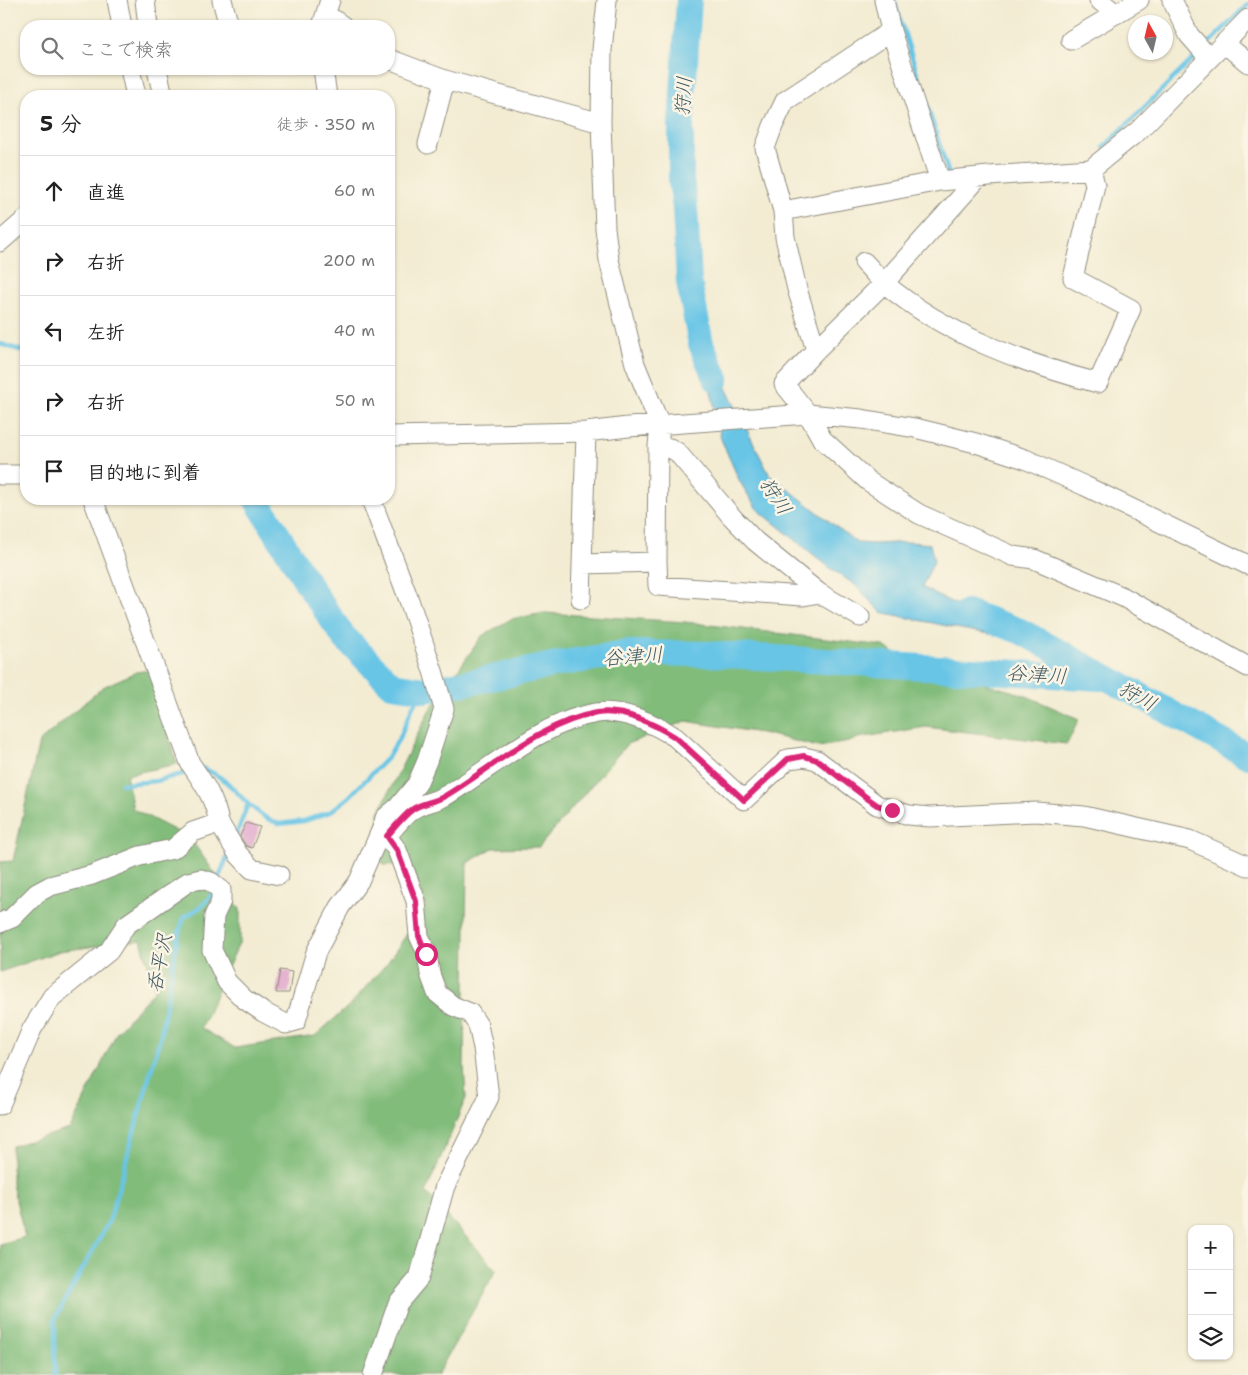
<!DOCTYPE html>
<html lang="ja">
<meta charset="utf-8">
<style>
body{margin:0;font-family:"Shantell Sans","Klee One",sans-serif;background:#f6f6f6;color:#222}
.controls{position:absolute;right:15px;bottom:15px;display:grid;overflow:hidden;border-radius:10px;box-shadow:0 1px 4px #0004}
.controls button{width:45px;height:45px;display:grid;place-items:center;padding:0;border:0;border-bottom:1px solid #e0e0e0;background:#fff;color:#222;font:25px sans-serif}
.compass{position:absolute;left:1128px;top:15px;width:45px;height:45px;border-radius:50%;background:#fff;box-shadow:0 1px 4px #0004;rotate:352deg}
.stop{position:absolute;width:15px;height:15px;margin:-11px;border:4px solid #db2777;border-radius:50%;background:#fff}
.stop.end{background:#db2777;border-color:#fff;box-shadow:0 1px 5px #0008}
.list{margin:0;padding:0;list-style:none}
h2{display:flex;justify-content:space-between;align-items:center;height:65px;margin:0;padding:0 20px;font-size:21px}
h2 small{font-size:16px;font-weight:400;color:#767676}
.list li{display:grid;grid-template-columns:32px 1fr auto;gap:15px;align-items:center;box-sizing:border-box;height:70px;padding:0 20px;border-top:1px solid #e0e0e0}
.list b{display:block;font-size:19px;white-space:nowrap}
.list em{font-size:16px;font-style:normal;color:#767676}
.icon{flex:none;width:28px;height:28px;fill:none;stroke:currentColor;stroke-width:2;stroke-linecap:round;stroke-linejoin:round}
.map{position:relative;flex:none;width:1248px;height:1375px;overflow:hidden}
.search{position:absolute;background:#fff;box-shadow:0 1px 4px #0004;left:20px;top:20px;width:375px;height:55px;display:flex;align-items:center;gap:12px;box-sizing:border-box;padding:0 18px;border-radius:20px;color:#767676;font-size:19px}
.panel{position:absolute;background:#fff;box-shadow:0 1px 4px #0004;left:20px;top:90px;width:375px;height:415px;border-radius:20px}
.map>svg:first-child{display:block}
.forest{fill:#81bc7a;stroke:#567452}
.water{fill:#68c5e6;stroke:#4a7888}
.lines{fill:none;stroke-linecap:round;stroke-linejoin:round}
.stream{stroke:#68c5e6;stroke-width:4.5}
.river{stroke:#68c5e6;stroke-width:26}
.building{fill:#dfa3cb}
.minor-casing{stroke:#8f8c7f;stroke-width:21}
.minor{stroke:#fff;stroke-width:19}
.route{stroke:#db2777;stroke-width:6}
.labels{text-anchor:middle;stroke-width:5;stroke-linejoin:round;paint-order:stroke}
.water-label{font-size:20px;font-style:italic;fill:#3d5963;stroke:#fcf5e5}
</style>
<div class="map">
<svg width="1248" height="1375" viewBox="0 0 1248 1375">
<rect width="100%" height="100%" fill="#fcf5e5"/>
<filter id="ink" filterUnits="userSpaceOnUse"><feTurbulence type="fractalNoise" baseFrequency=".02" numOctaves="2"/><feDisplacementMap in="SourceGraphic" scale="10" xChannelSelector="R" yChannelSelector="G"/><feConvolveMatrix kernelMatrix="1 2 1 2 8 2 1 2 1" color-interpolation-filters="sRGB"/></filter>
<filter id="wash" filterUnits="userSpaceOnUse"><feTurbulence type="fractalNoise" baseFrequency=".0096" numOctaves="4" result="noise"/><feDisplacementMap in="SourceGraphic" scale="20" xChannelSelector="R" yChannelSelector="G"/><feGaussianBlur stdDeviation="1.12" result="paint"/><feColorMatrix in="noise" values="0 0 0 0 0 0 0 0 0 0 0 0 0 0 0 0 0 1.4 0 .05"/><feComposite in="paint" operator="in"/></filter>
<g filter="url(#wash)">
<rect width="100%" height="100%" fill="#f3ecd3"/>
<!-- forest -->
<path class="forest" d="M545 613 685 622 884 646 907 662 1022 694 1079 719 1067 744 926 727 858 738 849 742 818 747 767 734 686 721 627 744 539 847 493 848 467 863 464 1066 466 1098 426 1192 496 1270 437 1375H0V1244L25 1237 12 1184V1146L70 1129 117 1032 155 990 141 940 60 951 0 972V862L13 861 39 742 103 687 136 672 150 670 177 764 126 775 133 809 190 838 240 909V941L201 1028 235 1048 315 1036 352 1003 388 962 426 906 410 864 384 865 378 853 379 812 429 711 482 636 511 619Z"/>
<!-- water -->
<path class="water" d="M699 334 769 474 857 543 876 544 910 542 930 544 934 561 922 587 942 598 1032 637 1001 636 961 629 881 612 855 585 830 568 757 509 740 482 721 439Z"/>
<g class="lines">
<!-- stream -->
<path class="stream" d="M894 0 949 175
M1205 47 1248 4
M1104 147 1198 54
M0 344 26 352
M201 768C221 774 234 789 248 804
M122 784 156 781 186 773
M235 838 248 804 266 818 279 824 304 821 330 812 349 797 388 757 401 735 413 706 425 690
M217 882 230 850
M55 1375V1319L110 1219 161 1034 178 936 184 917C195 911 208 904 213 891"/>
<!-- river -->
<path class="river" d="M689 0 681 124V181L685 208 689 282 701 344 716 379
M256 499 311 589 344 637 392 685 425 690 482 680 557 664 627 653 710 654 1100 678
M967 612 1020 631 1139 695 1248 756"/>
</g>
<g id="blocks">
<!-- building -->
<path class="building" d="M246 823 260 827 252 848 246 846 240 836Z
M280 970 292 972 289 993H276Z"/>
</g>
</g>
<g filter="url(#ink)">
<use href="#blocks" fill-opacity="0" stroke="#8f8c7f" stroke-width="1"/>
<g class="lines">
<defs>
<path id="minor" d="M117 0 122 26
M145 0 148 26
M222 0 229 26
M607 0 602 50 601 123 605 228 609 260 635 364 660 425 658 446 657 562 658 586 803 596 819 593
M884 0 891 31 940 181
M1099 0 1116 14
M1172 0 1189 35 1209 58
M326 14 343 26
M322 26 330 0
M1071 40 1139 0
M1224 43 1248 63
M389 59 445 80 601 123
M130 69 136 96
M157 69 163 96
M323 69 327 96
M428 144 445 80
M979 177 884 283 816 350 784 384 808 414 822 439 868 481 919 514 1013 556 1034 559 1123 597 1248 667
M783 211 940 181 989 176 1091 169 1138 131 1248 19
M0 242 26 219
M864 262C871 269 877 277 885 284 945 334 1022 363 1098 383L1131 309 1073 278 1095 185 1091 169
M816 350 797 289 785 237 783 211 765 148 773 126 785 101 891 31
M389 436 586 432 628 427 808 414 861 419 915 428 976 443 1025 459 1085 486 1248 565
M658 446 670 448 677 452 732 517 755 541 819 593 860 617
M0 475H26
M371 499 409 600 433 671 444 709 427 761 417 784 398 807 385 818 383 826 387 836 397 850 416 901 419 936 427 953 430 974 437 993 453 1006 470 1013 478 1025 483 1048 489 1097 445 1186 419 1278 398 1303 373 1375
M582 564 657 562
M581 599 586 432
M219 823 238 854 252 869 279 875
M387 836C395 827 403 816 413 809 422 803 435 802 445 796 491 769 543 721 597 713 623 709 654 724 675 737L744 800 788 759 804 757 817 760 877 805 909 815 930 817 1036 812 1084 816 1190 840 1248 866
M0 923 12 918 37 893 50 886 92 875 140 856 173 849 193 832 219 823C215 799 203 782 190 763L93 499
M0 1105 32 1029 52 997 109 951 126 925 188 882 201 879 211 882 221 890V901L214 916 212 950 227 982 244 999 263 1012 286 1024 296 1021 316 952 340 907 359 881 383 826"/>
</defs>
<!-- minor casing -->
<use href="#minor" class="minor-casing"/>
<!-- minor -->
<use href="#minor" class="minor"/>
</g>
</g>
<g class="lines" filter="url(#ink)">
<!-- route -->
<path class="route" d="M426 954 419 936 416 901 397 850 387 836C395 827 403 816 413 809 422 803 435 802 445 796 492 768 542 722 597 713 623 709 654 724 675 737L744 800 788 759 804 756 817 760 867 798 877 805 892 810"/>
</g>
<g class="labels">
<!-- water labels -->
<g class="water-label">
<text transform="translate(683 96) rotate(-86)" y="7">狩川</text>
<text transform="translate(776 496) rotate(57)" y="7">狩川</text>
<text transform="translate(633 656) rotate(-4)" y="7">谷津川</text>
<text transform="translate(1037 674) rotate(4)" y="7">谷津川</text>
<text transform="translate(1138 696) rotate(29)" y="7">狩川</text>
<text transform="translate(159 963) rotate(-79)" y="7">呑平沢</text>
</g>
</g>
</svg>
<div class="controls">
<button>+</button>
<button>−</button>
<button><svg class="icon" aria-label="layers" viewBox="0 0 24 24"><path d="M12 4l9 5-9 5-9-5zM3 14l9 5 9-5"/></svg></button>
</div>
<svg class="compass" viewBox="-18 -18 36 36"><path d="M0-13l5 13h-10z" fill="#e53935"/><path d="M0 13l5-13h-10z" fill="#767676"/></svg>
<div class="stop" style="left:426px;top:954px"></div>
<div class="stop end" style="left:892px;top:810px"></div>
<div class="search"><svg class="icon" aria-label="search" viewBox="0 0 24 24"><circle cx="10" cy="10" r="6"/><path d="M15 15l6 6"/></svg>ここで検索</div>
<section class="panel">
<h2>5 分<small>徒歩 · 350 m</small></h2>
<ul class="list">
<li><svg class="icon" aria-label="ahead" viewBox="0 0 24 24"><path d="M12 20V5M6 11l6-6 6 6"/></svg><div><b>直進</b></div><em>60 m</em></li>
<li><svg class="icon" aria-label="right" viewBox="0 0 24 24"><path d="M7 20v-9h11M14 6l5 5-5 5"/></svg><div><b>右折</b></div><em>200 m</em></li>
<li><svg class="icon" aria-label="left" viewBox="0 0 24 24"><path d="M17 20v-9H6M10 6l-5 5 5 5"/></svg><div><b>左折</b></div><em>40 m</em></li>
<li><svg class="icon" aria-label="right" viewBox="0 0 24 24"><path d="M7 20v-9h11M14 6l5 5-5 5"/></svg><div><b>右折</b></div><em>50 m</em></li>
<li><svg class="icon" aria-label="arrive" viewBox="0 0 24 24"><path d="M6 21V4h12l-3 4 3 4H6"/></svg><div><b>目的地に到着</b></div></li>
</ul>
</section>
</div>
